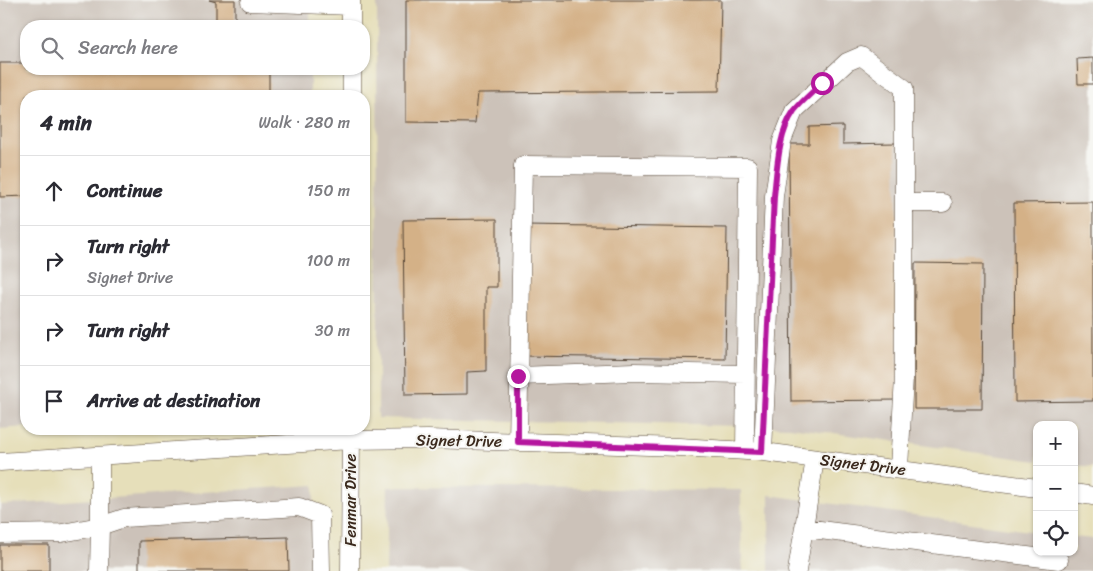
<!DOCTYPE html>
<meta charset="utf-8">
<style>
body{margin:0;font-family:Sriracha,sans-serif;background:#f2f2f3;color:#2b2b33}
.controls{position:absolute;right:15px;bottom:15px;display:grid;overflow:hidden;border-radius:10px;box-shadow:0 1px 4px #0004}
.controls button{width:45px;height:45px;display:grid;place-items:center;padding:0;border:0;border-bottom:1px solid #e1e1e2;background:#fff;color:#2b2b33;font:25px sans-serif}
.stop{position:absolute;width:15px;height:15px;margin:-11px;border:4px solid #b5179e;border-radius:50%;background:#fff}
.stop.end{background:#b5179e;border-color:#fff;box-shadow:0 1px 5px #0008}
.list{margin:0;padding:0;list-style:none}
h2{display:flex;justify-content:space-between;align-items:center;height:65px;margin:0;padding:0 20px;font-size:21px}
h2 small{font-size:16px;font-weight:400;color:#7c7c81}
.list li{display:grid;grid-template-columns:32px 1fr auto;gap:15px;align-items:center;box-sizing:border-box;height:70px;padding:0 20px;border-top:1px solid #e1e1e2}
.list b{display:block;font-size:19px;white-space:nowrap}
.list p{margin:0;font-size:16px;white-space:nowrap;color:#7c7c81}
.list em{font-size:16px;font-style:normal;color:#7c7c81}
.icon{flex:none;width:28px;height:28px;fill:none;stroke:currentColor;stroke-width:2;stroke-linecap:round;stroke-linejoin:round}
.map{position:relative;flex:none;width:1093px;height:571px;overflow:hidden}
.search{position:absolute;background:#fff;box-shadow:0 1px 4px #0004;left:20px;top:20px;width:350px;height:55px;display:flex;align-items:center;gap:12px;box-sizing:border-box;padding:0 18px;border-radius:20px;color:#7c7c81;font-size:19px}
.panel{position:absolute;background:#fff;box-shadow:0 1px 4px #0004;left:20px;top:90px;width:350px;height:345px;border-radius:20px}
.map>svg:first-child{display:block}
.industrial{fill:#ccc2b9}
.building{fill:#d4b187}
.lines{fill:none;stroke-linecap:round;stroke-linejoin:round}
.minor-casing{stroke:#554535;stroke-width:19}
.minor{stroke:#fff;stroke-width:18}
.route{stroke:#b5179e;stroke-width:6}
.labels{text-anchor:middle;stroke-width:4;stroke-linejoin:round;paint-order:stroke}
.street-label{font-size:16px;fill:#3b2a1e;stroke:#f6f6f2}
</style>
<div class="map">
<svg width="1093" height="571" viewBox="0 0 1093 571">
<rect width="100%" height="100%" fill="#f6f6f2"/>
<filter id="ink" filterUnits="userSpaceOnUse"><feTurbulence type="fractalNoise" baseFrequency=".02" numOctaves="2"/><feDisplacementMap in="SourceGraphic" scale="10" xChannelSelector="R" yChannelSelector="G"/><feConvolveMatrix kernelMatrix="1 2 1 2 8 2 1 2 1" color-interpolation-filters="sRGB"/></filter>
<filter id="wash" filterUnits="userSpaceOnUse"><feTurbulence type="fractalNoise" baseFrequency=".0096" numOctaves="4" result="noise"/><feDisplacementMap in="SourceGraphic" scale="20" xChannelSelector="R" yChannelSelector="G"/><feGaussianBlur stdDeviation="1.12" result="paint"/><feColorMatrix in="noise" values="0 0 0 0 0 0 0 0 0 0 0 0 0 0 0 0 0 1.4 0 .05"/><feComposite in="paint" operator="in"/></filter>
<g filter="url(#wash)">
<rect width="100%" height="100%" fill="#e6dfba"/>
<!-- industrial -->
<path class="industrial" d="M0 0H310V26H26V69H310V96H26V427L0 429Z
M377 0H1093V467L1074 465V425H1037V461L790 427 378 418Z
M314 485 313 571H0V505Z
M388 487 741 490 742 571H386Z
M769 495 1037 532V552H1074V537L1093 539V571H769Z"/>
<g id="blocks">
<!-- building -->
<path class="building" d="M209 0H235V24L216 23V2Z
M406 0H721L719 91 478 93 475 123 406 122Z
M1093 58V84H1078L1077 59Z
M0 63H26V69H269V96H26V196L0 197Z
M843 126V144L896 143 898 400 791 401 789 144H809V127Z
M1093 202V401L1015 402 1014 203Z
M497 219V287H486V371L467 372V394L405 395 403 220Z
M526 225 727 228 725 359 523 356Z
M915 263 983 264 982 409H914Z
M288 537 289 571H139V541Z
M0 545H49V571H0Z"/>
</g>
</g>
<g filter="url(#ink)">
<use href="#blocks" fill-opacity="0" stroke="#554535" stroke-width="1"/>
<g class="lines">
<defs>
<path id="minor" d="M351 0V26
M250 2 351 6
M352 69V96
M904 203H943
M518 376 634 372 745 374
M518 442 523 165 748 167 745 451
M763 452 774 196 782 141 794 111 847 62 861 56 904 88V377L899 468
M100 456V526L124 518 299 507 320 515 321 571
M0 462 351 440 428 439 679 447 764 452 1037 488
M1074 493 1093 496
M804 528 1059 560
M0 534 62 533 100 526 99 571
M350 571 351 429
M797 571 815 459"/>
</defs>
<!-- minor casing -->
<use href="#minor" class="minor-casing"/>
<!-- minor -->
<use href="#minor" class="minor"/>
</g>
</g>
<g class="lines" filter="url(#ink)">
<!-- route -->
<path class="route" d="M518 376V442L762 452 774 196C777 169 778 134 794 111 802 101 813 92 822 83"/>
</g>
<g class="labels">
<!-- street labels -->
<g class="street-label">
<text transform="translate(459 440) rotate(1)" y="6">Signet Drive</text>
<text transform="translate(863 464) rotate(7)" y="6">Signet Drive</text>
<text transform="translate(350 500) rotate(-90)" y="6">Fenmar Drive</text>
</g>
</g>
</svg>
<div class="controls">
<button>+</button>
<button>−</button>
<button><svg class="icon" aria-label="locate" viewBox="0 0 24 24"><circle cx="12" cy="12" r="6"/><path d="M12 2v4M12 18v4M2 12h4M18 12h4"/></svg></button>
</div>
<div class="stop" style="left:822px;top:83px"></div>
<div class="stop end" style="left:518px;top:376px"></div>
<div class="search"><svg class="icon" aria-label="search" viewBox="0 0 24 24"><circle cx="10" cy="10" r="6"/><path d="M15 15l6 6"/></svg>Search here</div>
<section class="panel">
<h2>4 min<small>Walk · 280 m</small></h2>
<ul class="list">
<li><svg class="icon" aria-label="ahead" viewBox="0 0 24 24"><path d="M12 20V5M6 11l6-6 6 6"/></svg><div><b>Continue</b></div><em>150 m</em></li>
<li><svg class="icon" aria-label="right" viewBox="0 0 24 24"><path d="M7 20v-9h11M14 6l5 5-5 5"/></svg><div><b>Turn right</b><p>Signet Drive</p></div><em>100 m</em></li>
<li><svg class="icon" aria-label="right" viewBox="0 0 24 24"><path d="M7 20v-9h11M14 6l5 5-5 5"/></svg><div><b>Turn right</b></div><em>30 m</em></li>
<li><svg class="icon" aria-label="arrive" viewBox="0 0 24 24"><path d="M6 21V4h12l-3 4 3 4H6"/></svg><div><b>Arrive at destination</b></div></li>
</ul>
</section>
</div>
